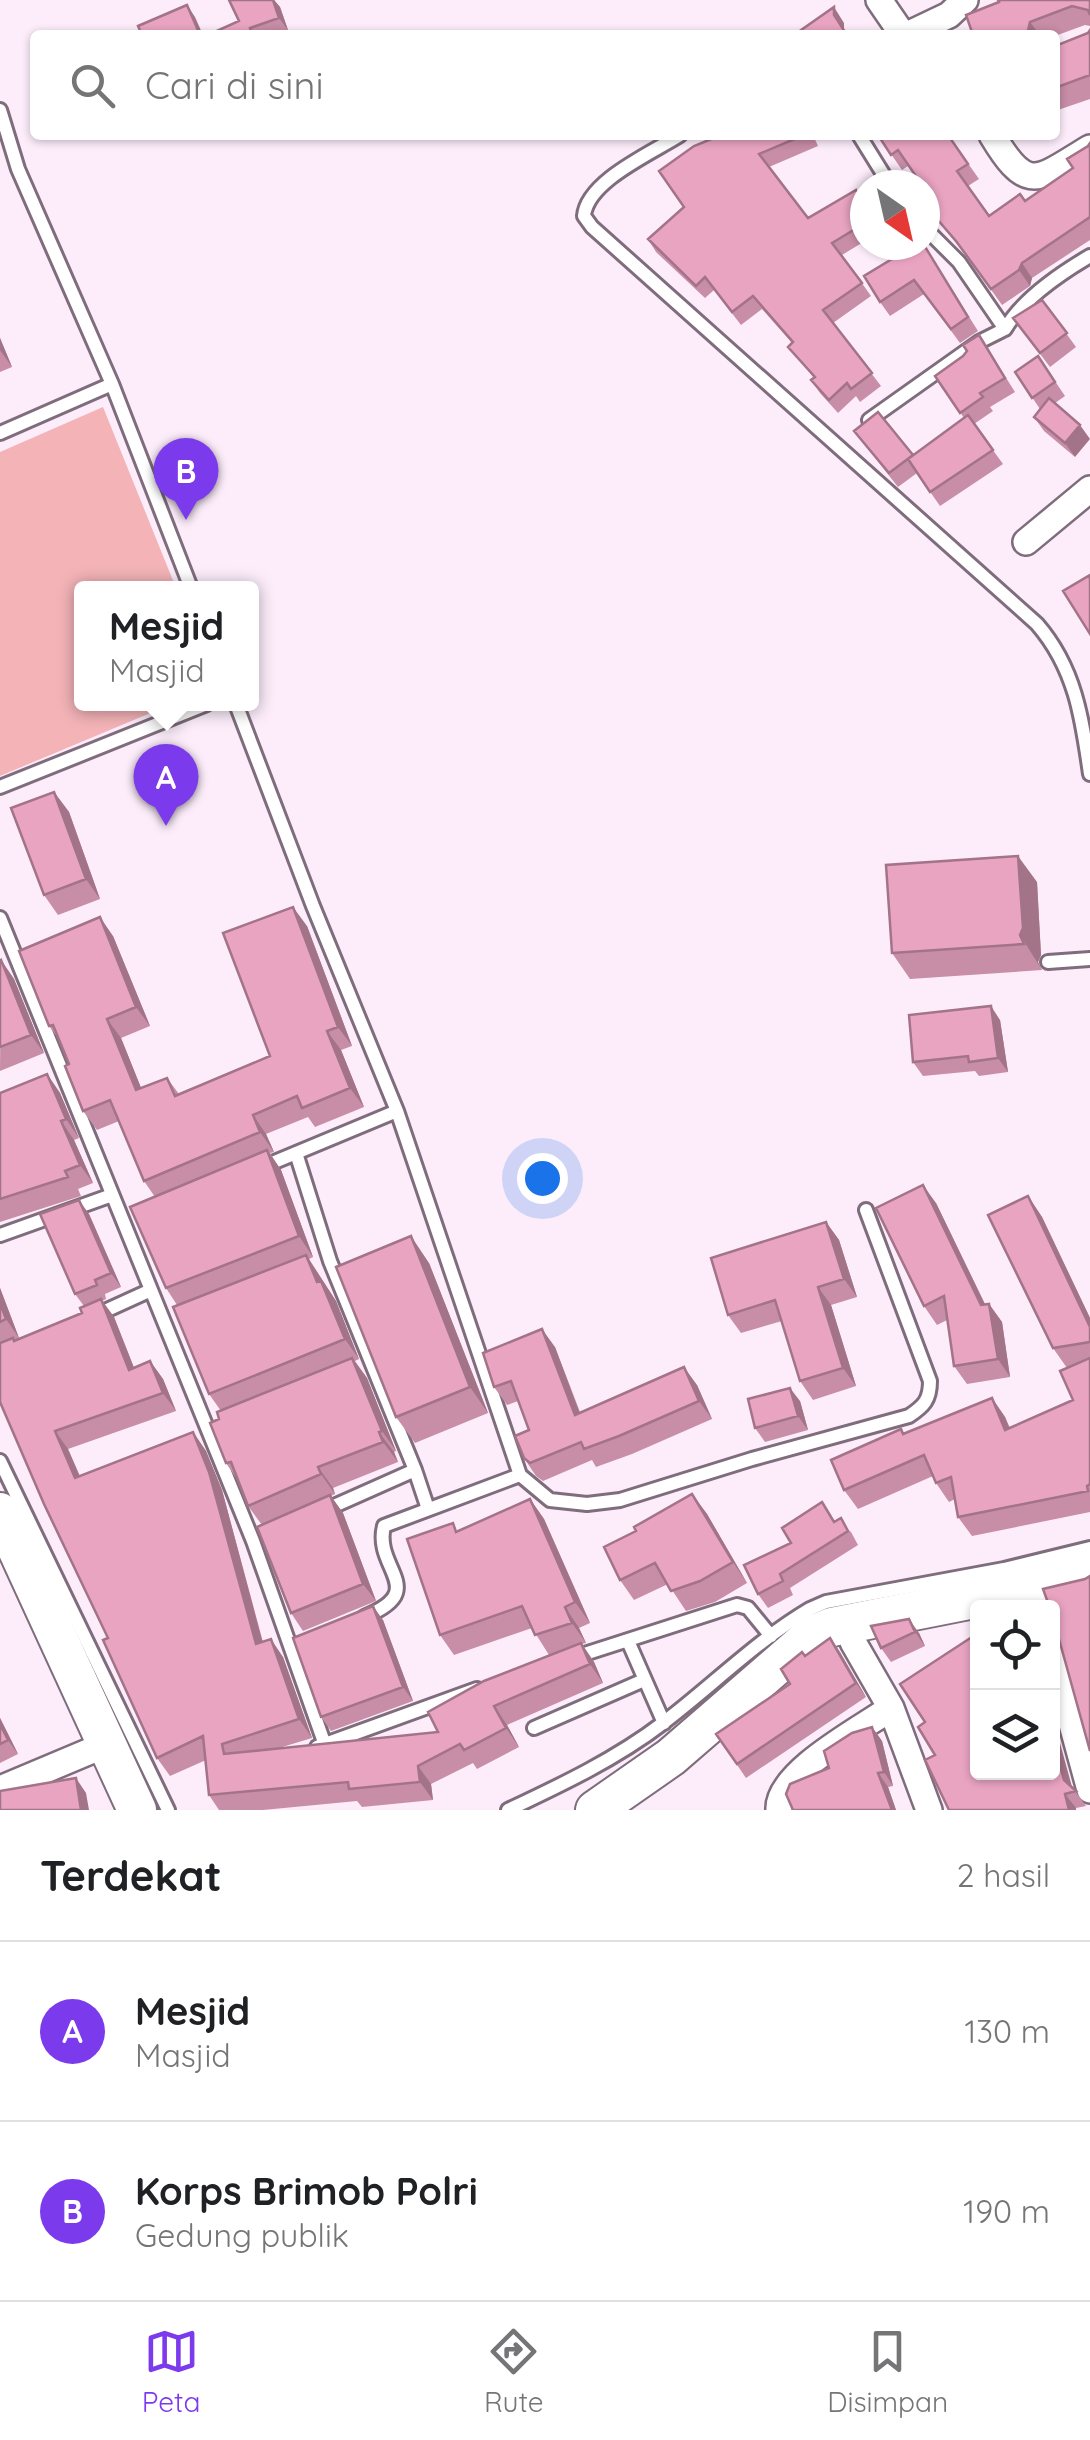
<!DOCTYPE html>
<html lang="id">
<style>
body{margin:0;font-family:Quicksand,sans-serif;background:#f6f6f6;color:#202124}
.controls{position:absolute;right:30px;bottom:30px;display:grid;overflow:hidden;border-radius:10px;box-shadow:0 2px 8px #0004}
.controls button{width:90px;height:90px;display:grid;place-items:center;padding:0;border:0;border-bottom:2px solid #e0e0e0;background:#fff;color:#202124;font:50px sans-serif}
.compass{position:absolute;left:850px;top:170px;width:90px;height:90px;border-radius:50%;background:#fff;box-shadow:0 2px 8px #0004;rotate:146deg}
.you{position:absolute;left:542px;top:1178px;width:35px;height:35px;margin:-25px;border:8px solid #fff;border-radius:50%;background:#1a73e8;box-shadow:0 0 0 15px #1a73e833}
.badge{display:grid;place-items:center;width:65px;height:65px;border-radius:50%;background:#7c3aed;color:#fff;font-size:32px;font-weight:700}
.pin{position:absolute;translate:-50% -82px;filter:drop-shadow(0 2px 5px #0008)}
.pin::after{content:'';position:absolute;top:52px;width:35px;height:30px;background:inherit;clip-path:polygon(0 0,100% 0,50% 100%)}
.popup{position:absolute;left:74px;top:581px;width:185px;height:130px;box-sizing:border-box;display:grid;place-content:center;border-radius:10px;background:#fff;filter:drop-shadow(0 2px 8px #0005);font-size:32px;white-space:nowrap;color:#757577}
.popup b{font-size:38px;color:#202124}
.popup::after{content:'';position:absolute;left:50%;top:100%;margin-left:-20px;border:20px solid transparent;border-top-color:#fff}
.list{margin:0;padding:0;list-style:none}
h2{display:flex;justify-content:space-between;align-items:center;height:130px;margin:0;padding:0 40px;font-size:42px}
h2 small{font-size:32px;font-weight:400;color:#757577}
.list li{display:grid;grid-template-columns:65px 1fr auto;gap:30px;align-items:center;box-sizing:border-box;height:180px;padding:0 40px;border-top:2px solid #e0e0e0}
.list b{display:block;font-size:38px;white-space:nowrap}
.list p{margin:0;font-size:32px;white-space:nowrap;color:#757577}
.list em{font-size:32px;font-style:normal;color:#757577}
.icon{flex:none;width:55px;height:55px;fill:none;stroke:currentColor;stroke-width:2;stroke-linecap:round;stroke-linejoin:round}
.map{position:relative;flex:none;width:1090px;height:1810px;overflow:hidden}
.search{position:absolute;background:#fff;box-shadow:0 2px 8px #0004;left:30px;right:30px;top:30px;height:110px;display:flex;align-items:center;gap:25px;box-sizing:border-box;padding:0 35px;border-radius:10px;color:#757577;font-size:38px}
.sheet{height:490px;background:#fff}
nav{display:flex;justify-content:space-around;align-items:center;box-sizing:border-box;height:140px;border-top:2px solid #e0e0e0;background:#fff;font-size:28px;color:#757577}
nav a{display:grid;justify-items:center;gap:5px}
nav .on{color:#7c3aed}
.map>svg:first-child{display:block}
.green{fill:#f3b3b7}
.lines{fill:none;stroke-linecap:round;stroke-linejoin:round}
.lane-casing{stroke:#7f6d7d;stroke-width:18}
.street-casing{stroke:#7f6d7d;stroke-width:30}
.secondary-casing{stroke:#7f6d7d;stroke-width:42}
.lane{stroke:#fff;stroke-width:12}
.street{stroke:#fff;stroke-width:25}
.secondary{stroke:#fff;stroke-width:38}
.wall{fill:#c88da7}
.shaded-wall{fill:#a37388}
.building{fill:#e9a4c2;stroke:#a37388;stroke-width:2.5}
</style>
<div class="map">
<svg width="1090" height="1810" viewBox="0 0 1090 1810">
<rect width="100%" height="100%" fill="#fdedfb"/>
<!-- green -->
<path class="green" d="M103 407 176 588H81V704H172L0 776V452Z"/>
<g class="lines">
<defs>
<path id="lane" d="M0 110 18 169 112 384 191 588
M680 135C652 153 587 181 584 216L592 227 1037 624C1075 668 1082 717 1090 774
M859 135 890 185
M925 228 959 262 1005 329C1022 300 1061 273 1090 256
M869 420 979 342 1005 329
M0 433 112 384
M236 704 313 906 397 1111 520 1475 550 1500 587 1504 620 1500 752 1459 909 1416C924 1406 930 1400 930 1381L866 1210
M0 787 207 704
M0 918 253 1541 325 1745
M1048 962 1090 959
M296 1153 330 1261 415 1470 325 1510
M260 1168 397 1111
M0 1235 112 1195
M94 1316 151 1290
M0 1461 168 1810
M415 1470 428 1509
M364 1617C431 1590 373 1569 384 1526L520 1475
M628 1641 664 1723
M572 1658 737 1605 748 1608 771 1636
M534 1728 644 1680
M317 1747 477 1689
M508 1810C561 1785 616 1759 663 1723 713 1685 756 1641 810 1609L826 1602 1004 1569 1090 1548"/>
<path id="street" d="M879 0 903 35
M907 35 949 15 965 0
M992 135C1028 195 1037 180 1090 148
M1026 542 1090 489
M853 1642 891 1708 929 1810
M1052 1651 1090 1790
M0 1789 107 1744
M779 1810C776 1773 863 1728 891 1708"/>
<path id="secondary" d="M0 1512 137 1810
M595 1810 671 1757 812 1635 832 1627 979 1598 1090 1572"/>
</defs>
<!-- lane casing -->
<use href="#lane" class="lane-casing"/>
<!-- street casing -->
<use href="#street" class="street-casing"/>
<!-- secondary casing -->
<use href="#secondary" class="secondary-casing"/>
<!-- lane -->
<use href="#lane" class="lane"/>
<!-- street -->
<use href="#street" class="street"/>
<!-- secondary -->
<use href="#secondary" class="secondary"/>
</g>
<!-- wall -->
<path class="wall" d="M229 0H274L280 7 288 30 275 35H208L239 21Z
M1090 0V26L1085 25 1055 36 973 35 999 2Z
M1090 30V99L1055 111V46L1088 33Z
M721 135H813L818 146 769 167 808 218 856 190 865 204V241L842 255 871 296 833 323 881 386 860 402 856 396 838 413 820 393 811 380 814 378 788 347 792 343 762 309 741 325 714 290 705 298 656 252 648 239 684 207Z
M878 135H948L979 179 968 186 989 216 1025 201 1073 168 1090 143V240L1032 278 1030 286 1002 305 967 256 925 206 930 197 908 166 902 170Z
M924 245 978 331 960 343 924 294 890 316 880 302Z
M1042 300 1076 347 1050 367 1013 318Z
M979 335 1015 392 990 407 993 411 974 424 1003 464 940 506 917 473 898 487 854 431 913 455 964 418 935 376 963 356Z
M0 338 12 367 0 372Z
M1038 356 1065 396 1055 403 1075 457 1044 431 1034 417 1040 409 1015 372Z
M54 792 69 812 100 899 58 915 44 895Z
M1037 882 1041 955 1038 962 1042 970 910 979 892 953Z
M307 926 352 1046 341 1050 364 1107 315 1127 308 1117 266 1134 274 1152 270 1153 281 1170 313 1257 309 1259 336 1301 359 1359 355 1361 367 1378 396 1451 394 1452 398 1462 333 1488 335 1494 331 1496 343 1513 376 1601 303 1631 291 1613 262 1525 248 1506 238 1481 226 1463 219 1419 221 1411 209 1394 177 1305 166 1288 155 1197 144 1181 119 1121 97 1130 83 1111 69 1064 60 1041 49 1026 113 936 150 1026 121 1038 141 1088 167 1078 179 1094 270 1056Z
M1 960 14 979 44 1053 0 1071Z
M1000 1020 1008 1072 979 1076 975 1071 923 1076 913 1062Z
M47 1074 60 1093 79 1138 74 1140 93 1183 78 1189 81 1196 0 1222V1093Z
M1028 1196 1042 1217 1090 1318V1512L972 1536 958 1517 955 1499 949 1502 936 1483 933 1476 858 1509 844 1490 901 1429 904 1434 992 1398 1005 1417 1010 1428 1073 1400 1067 1368 1053 1348Z
M936 1203 985 1304H989L1002 1322 1010 1377 967 1384 954 1366 947 1320 937 1325 924 1306Z
M89 1214 121 1287 105 1294 106 1299 102 1301 114 1317 134 1368 150 1361 163 1379 176 1411 68 1449 80 1476 193 1432 206 1451 222 1490 263 1642 283 1657 312 1738 279 1748 438 1732 549 1655 532 1628 454 1655 440 1635 458 1531 530 1499 544 1519 590 1623 579 1628 586 1643 582 1644 594 1662 603 1683 507 1725 519 1747 477 1769 473 1763 431 1784 433 1800 362 1807 357 1801 263 1810H219L209 1795 206 1760 170 1776 157 1758 108 1638 0 1402V1288L19 1338 15 1341 82 1313 84 1306 75 1294Z
M826 1222 839 1240 857 1297 831 1305 856 1386 813 1400 800 1381 782 1321 741 1333 728 1315Z
M429 1263 488 1413 415 1443 396 1417Z
M555 1347 580 1412 697 1385 712 1419 632 1454 596 1467 592 1460 543 1481 536 1476 524 1458 529 1430 518 1401 507 1405 494 1387Z
M800 1401 808 1430 765 1442 755 1428Z
M692 1494 707 1514 747 1583 715 1602 686 1611 668 1584 634 1600 620 1580 636 1531Z
M835 1521 851 1532 858 1545 790 1588 793 1595 768 1608 758 1594Z
M1090 1576V1751L1059 1638 1052 1636V1608H1017L1047 1600 1043 1589 1085 1579Z
M383 1620 413 1701 331 1731 321 1717Z
M871 1626 919 1633 925 1646 891 1662 881 1648Z
M830 1638 866 1697 746 1778 716 1734 790 1684 805 1656Z
M0 1718 18 1754 0 1763Z
M925 1722 1073 1788 1086 1806 1076 1808 935 1755Z
M872 1727 882 1741 893 1786 888 1787 896 1810H793L829 1768Z"/>
<!-- shaded-wall -->
<path class="shaded-wall" d="M273 0H274L280 7 288 30 279 18Z
M187 5 195 17 203 35H200Z
M834 7 844 23V31L834 15Z
M1030 22 1040 35H1027Z
M1022 263 1032 278 1030 286 1019 270Z
M0 338 12 367 0 350Z
M1080 425 1090 439 1075 457 1065 443Z
M54 792 69 812 100 899 86 879Z
M1018 856 1037 882 1041 955 1038 962 1042 970 1020 935Z
M293 907 307 926 352 1046 338 1027Z
M100 917 113 936 150 1026 136 1007Z
M1 960 14 979 44 1053 31 1035Z
M991 1006 1000 1020 1008 1072 998 1058Z
M107 1019 121 1038 150 1110 136 1090Z
M327 1031 341 1050 364 1107 350 1088Z
M47 1074 60 1093 79 1138 66 1119Z
M253 1115 266 1134 274 1152 260 1132Z
M61 1121 74 1140 93 1183 80 1165Z
M267 1150 281 1170 313 1257 299 1236Z
M923 1185 936 1203 992 1319 989 1304 1002 1322 1010 1377 998 1359 981 1305Z
M1028 1196 1042 1217 1090 1318V1327Z
M79 1200 89 1214 121 1287 111 1273Z
M826 1222 839 1240 857 1297 844 1279Z
M411 1236 429 1263 488 1413 470 1387Z
M306 1255 336 1301 359 1359 345 1339 317 1282Z
M818 1287 831 1305 856 1386 843 1368Z
M0 1288 19 1338 6 1319 0 1303Z
M101 1299 114 1317 142 1388 129 1370Z
M542 1329 555 1347 587 1433 575 1415Z
M352 1358 367 1378 396 1451 382 1431Z
M150 1361 163 1379 176 1411 163 1393Z
M684 1367 697 1385 712 1419 699 1401Z
M790 1388 800 1401 808 1430 798 1416Z
M992 1398 1005 1417 1018 1450 1005 1430Z
M55 1431 68 1449 88 1496 75 1478Z
M193 1432 206 1451 222 1490 268 1663 256 1644Z
M379 1432 394 1452 398 1462 383 1442Z
M318 1467 333 1488 335 1494 321 1474Z
M692 1494 707 1514 747 1583 733 1562Z
M330 1495 343 1513 376 1601 363 1584Z
M530 1499 544 1519 590 1623 575 1602Z
M373 1606 383 1620 413 1701 403 1687Z
M565 1607 579 1628 586 1643 572 1623Z
M909 1619 919 1633 925 1646 915 1632Z
M830 1638 840 1652 866 1697 856 1683Z
M271 1639 283 1657 312 1738 299 1719Z
M581 1643 594 1662 603 1683 590 1664Z
M494 1706 507 1725 519 1747 506 1728Z
M1052 1714 1074 1794 1064 1780 1052 1737Z
M0 1718 18 1754 8 1740 0 1724Z
M872 1727 882 1741 893 1786 884 1772Z
M418 1766 431 1784 433 1800 420 1782Z
M878 1773 888 1787 896 1810H892Z
M76 1778 86 1793 89 1810H81Z
M1065 1794 1076 1808V1810H1069Z"/>
<!-- building -->
<path class="building" d="M229 0H273L279 18 250 28 252 35H208L239 21Z
M998 0H1090V15L1088 10 1072 6 1030 22 1027 35H973L966 15 999 2Z
M187 5 200 35H142L138 26Z
M834 7V15L847 35H794Z
M1090 30V75L1055 88V46L1088 33Z
M721 135H804L759 154 808 218 856 190 865 206V223L832 243 862 283 823 310 872 373 851 389 847 383 829 400 811 380 815 377 788 347 793 342 753 296 732 312 705 277 696 286 648 239 684 207 659 171 694 146Z
M878 135H948L968 164 957 171 989 216 1020 194 1025 201 1073 168 1067 159 1088 146 1090 143V217L1022 263 1019 270 991 289 956 241 925 205V200L930 197 925 189V185H922L898 150 891 155Z
M915 245H924L968 317 951 329 914 280 880 302 864 276Z
M1042 300 1067 333 1040 353 1013 318Z
M979 335 1005 378 980 393 983 397 960 413 935 376 963 356 967 351 963 345Z
M1038 356 1055 382 1032 398 1015 372Z
M1049 398 1080 425 1065 443 1034 417Z
M878 412 913 455 889 473 854 431Z
M968 415 993 450 930 492 908 459Z
M1090 575V634L1063 591Z
M54 792 86 879 44 895 11 808Z
M1018 856 1023 928 1020 935 1024 944 892 953 886 865Z
M293 907 338 1027 327 1031 350 1088 302 1108 297 1096 253 1115 260 1132 144 1181 110 1100 83 1111 65 1066 69 1064 53 1025 49 1026 19 951 100 917 136 1007 107 1019 136 1090 167 1078 175 1096 270 1056 223 933Z
M1 960 31 1035 0 1047V961Z
M991 1006 998 1058 969 1062 968 1056 913 1062 909 1015Z
M47 1074 66 1119 61 1121 80 1165 65 1171 68 1177 0 1199V1093Z
M267 1150 299 1236 166 1288 130 1207Z
M923 1185 981 1305 989 1304 998 1359 954 1366 944 1296 924 1306 876 1208Z
M1028 1196 1090 1327V1342L1053 1348 988 1215Z
M79 1200 111 1273 95 1280 97 1285 75 1294 40 1214Z
M826 1222 844 1279 818 1287 843 1368 800 1381 775 1300 728 1315 711 1258Z
M411 1236 470 1387 396 1417 336 1267Z
M306 1255 317 1282 321 1281 345 1339 209 1394 173 1307Z
M101 1299 129 1370 150 1361 163 1393 55 1431 75 1478 193 1432 209 1472 256 1644 271 1639 299 1719 222 1744 224 1754 438 1732 428 1712 484 1681 581 1643 590 1664 494 1706 506 1728 464 1750 460 1744 418 1766 420 1782 349 1789 348 1782 209 1795 203 1736 157 1758 103 1640 108 1638 44 1504 0 1402V1343L13 1338 14 1341 82 1313 80 1308Z
M0 1303 6 1319 0 1322Z
M542 1329 575 1415 684 1367 699 1401 619 1436 584 1449 581 1442 530 1463 524 1458 515 1436 529 1430 511 1381 494 1387 483 1353Z
M352 1358 382 1431 379 1432 383 1442 318 1467 321 1474 248 1506 231 1462 226 1463 210 1423 219 1419 217 1412Z
M1090 1358V1484L1087 1486 1088 1491 958 1517 951 1477 936 1483 924 1455 844 1490 831 1460 901 1429 903 1434 992 1398 1005 1430 1073 1400 1060 1371Z
M790 1388 798 1416 755 1428 748 1399Z
M692 1494 733 1562 700 1581 671 1591 655 1563 620 1580 604 1547 636 1531 634 1527Z
M330 1495 363 1584 291 1613 257 1527Z
M530 1499 575 1602 565 1607 572 1623 535 1635 522 1606 440 1635 407 1539 453 1523 456 1532Z
M822 1502 834 1522 841 1518 848 1531 780 1574 783 1581 758 1594 744 1565 791 1543 782 1528Z
M1090 1576V1751L1057 1632 1052 1624V1608H1017L1047 1600 1043 1589 1085 1579Z
M373 1606 403 1687 321 1717 293 1638Z
M909 1619 915 1632 881 1648 871 1626Z
M978 1633V1772H1052V1737L1064 1780 1076 1791 1065 1794 1069 1810H949L925 1760 935 1755 918 1727 925 1722 900 1684Z
M830 1638 856 1683 737 1764 716 1734 790 1684 781 1669 802 1652 805 1656Z
M0 1724 8 1740 0 1744Z
M872 1727 884 1772 878 1773 892 1810H793L786 1794 790 1784 829 1768 824 1751 852 1733Z
M76 1778 81 1810H0V1791Z"/>
</svg>
<div class="controls">
<button><svg class="icon" aria-label="locate" viewBox="0 0 24 24"><circle cx="12" cy="12" r="6"/><path d="M12 2v4M12 18v4M2 12h4M18 12h4"/></svg></button>
<button><svg class="icon" aria-label="layers" viewBox="0 0 24 24"><path d="M12 4l9 5-9 5-9-5zM3 14l9 5 9-5"/></svg></button>
</div>
<svg class="compass" viewBox="-18 -18 36 36"><path d="M0-13l5 13h-10z" fill="#e53935"/><path d="M0 13l5-13h-10z" fill="#757577"/></svg>
<div class="you"></div>
<div class="pin badge" style="left:166px;top:826px">A</div>
<div class="popup"><b>Mesjid</b>Masjid</div>
<div class="pin badge" style="left:186px;top:520px">B</div>
<div class="search"><svg class="icon" aria-label="search" viewBox="0 0 24 24"><circle cx="10" cy="10" r="6"/><path d="M15 15l6 6"/></svg>Cari di sini</div>
</div>
<section class="sheet">
<h2>Terdekat<small>2 hasil</small></h2>
<ul class="list">
<li><span class="badge">A</span><div><b>Mesjid</b><p>Masjid</p></div><em>130 m</em></li>
<li><span class="badge">B</span><div><b>Korps Brimob Polri</b><p>Gedung publik</p></div><em>190 m</em></li>
</ul>
</section>
<nav>
<a class="on"><svg class="icon" aria-label="map" viewBox="0 0 24 24"><path d="M3 6l6-2 6 2 6-2v14l-6 2-6-2-6 2zM9 4v14M15 6v14"/></svg>Peta</a>
<a><svg class="icon" aria-label="directions" viewBox="0 0 24 24"><path d="M12 3l9 9-9 9-9-9zM9 14v-3h6M13 9l2 2-2 2"/></svg>Rute</a>
<a><svg class="icon" aria-label="saved" viewBox="0 0 24 24"><path d="M7 4h10v16l-5-4-5 4z"/></svg>Disimpan</a>
</nav>
